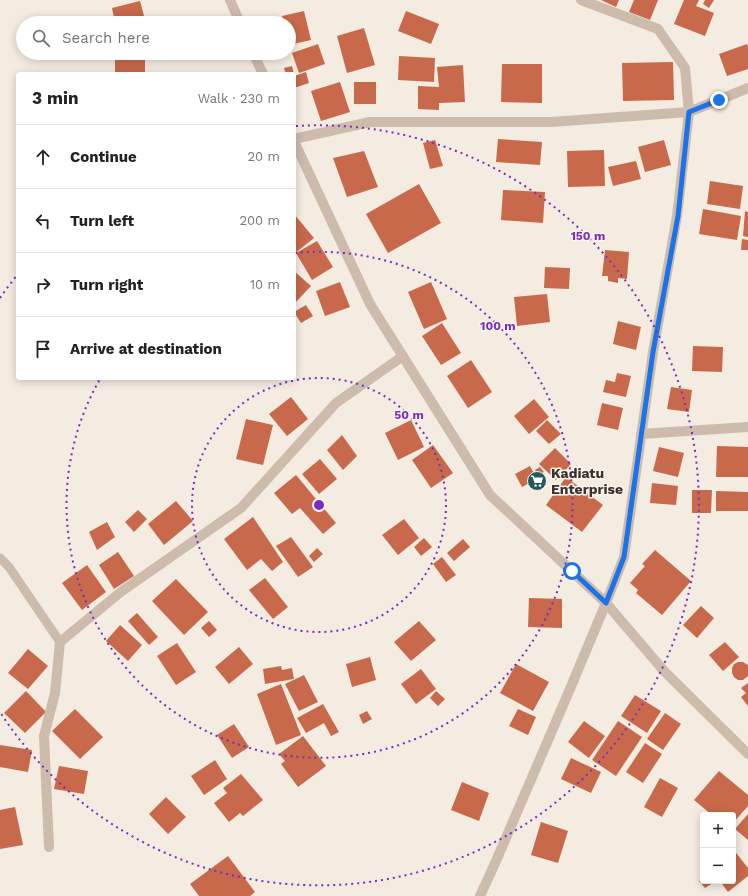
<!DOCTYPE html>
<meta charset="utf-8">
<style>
body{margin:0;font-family:"Work Sans",sans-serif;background:#f2f2f2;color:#222}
.controls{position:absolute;right:12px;bottom:12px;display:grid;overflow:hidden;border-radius:4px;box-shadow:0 2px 10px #0003}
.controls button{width:36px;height:36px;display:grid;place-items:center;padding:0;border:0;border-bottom:1px solid #e0e0e0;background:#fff;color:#222;font:20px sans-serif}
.stop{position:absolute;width:12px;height:12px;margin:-9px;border:3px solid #1a73e8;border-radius:50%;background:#fff}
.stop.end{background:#1a73e8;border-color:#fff;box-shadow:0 1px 4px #0008}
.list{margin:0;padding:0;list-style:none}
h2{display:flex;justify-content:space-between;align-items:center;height:52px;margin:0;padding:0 16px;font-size:17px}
h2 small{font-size:13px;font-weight:400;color:#767676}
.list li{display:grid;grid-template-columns:26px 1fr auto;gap:12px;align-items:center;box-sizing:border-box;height:64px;padding:0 16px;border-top:1px solid #e0e0e0}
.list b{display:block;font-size:15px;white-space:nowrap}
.list em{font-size:13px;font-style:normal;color:#767676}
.icon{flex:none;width:22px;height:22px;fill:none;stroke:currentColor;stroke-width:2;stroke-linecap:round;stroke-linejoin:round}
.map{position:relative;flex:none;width:748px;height:896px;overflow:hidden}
.search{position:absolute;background:#fff;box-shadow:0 2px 10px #0003;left:16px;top:16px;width:280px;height:44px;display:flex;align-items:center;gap:10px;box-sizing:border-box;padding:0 14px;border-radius:22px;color:#767676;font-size:15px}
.panel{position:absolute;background:#fff;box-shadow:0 2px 10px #0003;left:16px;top:72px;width:280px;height:308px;border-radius:4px}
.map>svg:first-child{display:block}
.building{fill:#c8694b}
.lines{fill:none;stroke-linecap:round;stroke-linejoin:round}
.service{stroke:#cdbbac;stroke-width:9}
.minor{stroke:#cdbbac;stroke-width:10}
.route{stroke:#1a73e8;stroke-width:5}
.ring{fill:none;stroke:#7b2cbf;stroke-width:2;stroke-dasharray:2 4}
.labels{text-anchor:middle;stroke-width:3;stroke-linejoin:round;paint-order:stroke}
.poi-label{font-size:14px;font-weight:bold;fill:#3b302b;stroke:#fbf5ee;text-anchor:start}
.centre{fill:#7b2cbf;stroke:#fbf5ee;stroke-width:2}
.ring-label{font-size:12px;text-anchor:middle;font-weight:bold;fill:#7b2cbf;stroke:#fbf5ee;stroke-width:3;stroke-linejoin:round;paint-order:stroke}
</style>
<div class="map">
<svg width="748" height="896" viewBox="0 0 748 896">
<rect width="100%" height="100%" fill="#f4ebe1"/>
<!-- building -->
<path class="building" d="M601 0H619L616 7Z
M634 0H658L650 20 629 12Z
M684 0H699L696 6 714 13 705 36 674 24Z
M705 0H714L709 8 703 4Z
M140 1 146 23H115L112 8Z
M304 11 311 40 289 45V23H284L282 16Z
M406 11 439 24 431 44 398 31Z
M364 28 375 65 347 73 337 36Z
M318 44 325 64 299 73 292 53Z
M747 44 748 47V69L727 76 719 54Z
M115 53H145V74H115Z
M149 53H174V54L151 59Z
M399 56 435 58 434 82 398 80Z
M673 62 674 100 623 101 622 63Z
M502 64H542V103L501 102Z
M463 65 465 102 439 103V110L418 109V86L439 87 437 67Z
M292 66 294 74H286L284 68Z
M306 72 309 83 294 88V76Z
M340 82 350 112 321 121 311 91Z
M354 82H376V104H354Z
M498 139 542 142 540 165 496 162Z
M435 140 443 166 430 169 423 143Z
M664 140 671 165 645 172 638 147Z
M604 150 605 186 568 187 567 151Z
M364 151 378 187 347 197 333 158Z
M636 161 641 179 613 186 608 167Z
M710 181 743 186 740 209 707 204Z
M419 184 441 223 388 253 366 214Z
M503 190 545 192 543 223 501 220Z
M703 209 741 216 737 240 699 234Z
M745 211 748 212V237L743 236Z
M294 214 314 238 294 254Z
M742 239 748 240V250H741Z
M317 241 333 267 312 280 296 253Z
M605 250 629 252 627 279 618 278V283L608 281V276H602Z
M545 267 570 268 569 289 544 288Z
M294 271 311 286 295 303 294 302Z
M340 282 350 307 325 316 316 291Z
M431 282 447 319 424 329 408 292Z
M547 294 550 322 517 326 514 297Z
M306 305 313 316 301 323 294 312Z
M618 321 641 327 636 350 613 344Z
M442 323 461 353 441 365 422 336Z
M693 346 723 347 722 372 692 371Z
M471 360 492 392 468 408 447 376Z
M617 373 631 376 626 397 603 392 606 380 615 382Z
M671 387 692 390 689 412 667 409Z
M291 397 308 419 287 436 269 414Z
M534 399 549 417 529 434 514 416Z
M602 403 623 408 618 430 597 425Z
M246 419 273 425 263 465 236 459Z
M411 420 424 447 398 460 385 433Z
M547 420 561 434 549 444 536 431Z
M342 435 357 456 343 470 327 450Z
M433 445 453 473 431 488 412 460Z
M717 446 748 447V477H716Z
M659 447 684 453 678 477 653 471Z
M555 448 571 464 556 480 539 464Z
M320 459 337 479 319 494 302 474Z
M530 466 537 479 522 487 515 474Z
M540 467 544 472 538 475 535 470Z
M296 475 336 523 323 534 300 508 292 514 274 493Z
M566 477 603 505 582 532 546 505Z
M652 483 678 486 676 505 650 503Z
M692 490H712L711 513H692Z
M716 491 748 492V511H716Z
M176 501 193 521 164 545 148 524Z
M138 510 147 519 134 532 125 522Z
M253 517 283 562 272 571 261 559 247 570 224 539Z
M404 519 419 538 398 555 382 535Z
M107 522 115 537 97 550 89 532Z
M291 537 313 567 298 577 276 546Z
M424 538 432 547 421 556 414 547Z
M463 539 470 547 454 561 447 553Z
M317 548 323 554 314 562 309 556Z
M655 550 691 581 662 615 636 593 638 590 630 583 645 566 642 564Z
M118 552 134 576 114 589 99 565Z
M442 557 456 575 446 582 433 564Z
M87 565 106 592 82 610 62 583Z
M265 578 288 607 273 619 249 590Z
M176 579 208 612 184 635 152 601Z
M529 598 562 599V628L528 627Z
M701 606 714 618 697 638 683 625Z
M137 613 158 637 149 645 128 621Z
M209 621 217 630 209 637 201 628Z
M419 621 436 640 411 661 394 642Z
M120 625 142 645 128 661 106 641Z
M725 642 739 657 723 671 709 655Z
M177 643 196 672 176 685 157 656Z
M239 647 253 664 229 684 215 667Z
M28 649 48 666 28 689 8 673Z
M370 657 376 680 352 687 346 664Z
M738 662H743L748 665V676L743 680H738L734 677 732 673V668L734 664Z
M516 664 549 682 533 711 500 693Z
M281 666 282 670 292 668 294 679 265 684 263 669Z
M421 669 436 689 416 704 401 684Z
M304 675 318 702 299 711 285 684Z
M748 683V706L741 697 746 693 741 688Z
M281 684 301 735 276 745 257 694Z
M26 691 46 712 25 733 4 713Z
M436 691 445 699 438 706 430 698Z
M635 695 661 711 647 733 621 716Z
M323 704 339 732 331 736 324 723 306 733 297 718Z
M75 709 103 737 80 759 52 731Z
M518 709 536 717 528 735 509 726Z
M367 711 372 719 363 724 359 715Z
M665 713 681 724 663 750 647 739Z
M584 721 605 736 589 758 568 742Z
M618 721 642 737 616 776 592 760Z
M234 724 249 747 232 758 217 735Z
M303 736 326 766 298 787 281 764 285 761 279 754Z
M645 743 662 754 643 783 626 772Z
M0 745 32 750 28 772 0 767Z
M571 758 601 772 591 793 561 779Z
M215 760 227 779 204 795 191 776Z
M59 766 88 771 84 794 54 789Z
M719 771 748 795V806L733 823V815H712L694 800Z
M241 774 263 800 243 816 240 813 229 822 214 803 227 793 223 788Z
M660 778 678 788 662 817 644 807Z
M462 782 489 793 479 821 451 810Z
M166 797 186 817 168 834 149 814Z
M15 807 23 845 0 849V810Z
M748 814V840L735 829Z
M541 822 568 831 558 863 531 855Z
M733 849 748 868V876L728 892 720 881H733Z
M228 856 255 892 250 896H199L190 884Z
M703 878V881H711L713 883 705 888 699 881Z"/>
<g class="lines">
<!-- service -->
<path class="service" d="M0 558 9 567 60 642"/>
<!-- minor -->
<path class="minor" d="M230 0 240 23
M253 53 263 74
M294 139 370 122H551L689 112 748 88
M294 141 370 304 490 495 606 603 664 671 748 754
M641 434 748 427
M49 847 44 736 55 693 60 642 122 591 241 508 336 403 403 356
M480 896 496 861 567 696 606 603 624 557 653 352 677 216 689 112 685 68 658 29 581 0"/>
</g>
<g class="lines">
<!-- route -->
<path class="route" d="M572 571 606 603 624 557 653 352 678 216 689 112 719 100"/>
</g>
<!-- distance rings -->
<g class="ring">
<circle cx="319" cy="505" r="127"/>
<path d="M295 253A253 253 0 1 1 100 379"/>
<path d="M0 298A380 380 0 0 1 18 274M296 126A380 380 0 1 1 0 712"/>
</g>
<!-- icons -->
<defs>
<symbol id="supermarket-disc" viewBox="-11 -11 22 22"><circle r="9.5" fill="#1f5a5e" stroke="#fbf5ee"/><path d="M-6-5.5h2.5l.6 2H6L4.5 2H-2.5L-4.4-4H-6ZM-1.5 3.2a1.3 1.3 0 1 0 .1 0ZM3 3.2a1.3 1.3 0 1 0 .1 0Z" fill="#fff"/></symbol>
</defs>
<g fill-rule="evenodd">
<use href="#supermarket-disc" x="526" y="470" width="22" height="22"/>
</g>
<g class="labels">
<!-- poi labels -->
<g class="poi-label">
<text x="551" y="478">Kadiatu<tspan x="551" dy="16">Enterprise</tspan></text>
</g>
</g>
<circle cx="319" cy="505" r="6" class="centre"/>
<g class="ring-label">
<text x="588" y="240">150 m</text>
<text x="498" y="330">100 m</text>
<text x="409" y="419">50 m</text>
</g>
</svg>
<div class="controls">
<button>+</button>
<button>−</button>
</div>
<div class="stop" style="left:572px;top:571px"></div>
<div class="stop end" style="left:719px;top:100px"></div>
<div class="search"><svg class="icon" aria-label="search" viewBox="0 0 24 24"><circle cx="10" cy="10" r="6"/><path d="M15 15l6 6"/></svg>Search here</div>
<section class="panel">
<h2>3 min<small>Walk · 230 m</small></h2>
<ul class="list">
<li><svg class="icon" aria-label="ahead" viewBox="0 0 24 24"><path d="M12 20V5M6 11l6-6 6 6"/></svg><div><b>Continue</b></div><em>20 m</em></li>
<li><svg class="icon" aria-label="left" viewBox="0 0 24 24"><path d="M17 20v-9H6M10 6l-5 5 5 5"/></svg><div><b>Turn left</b></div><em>200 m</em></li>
<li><svg class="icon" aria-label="right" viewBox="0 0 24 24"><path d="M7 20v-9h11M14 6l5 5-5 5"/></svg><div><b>Turn right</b></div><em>10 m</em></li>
<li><svg class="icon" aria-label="arrive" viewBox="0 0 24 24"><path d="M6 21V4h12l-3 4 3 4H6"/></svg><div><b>Arrive at destination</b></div></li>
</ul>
</section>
</div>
